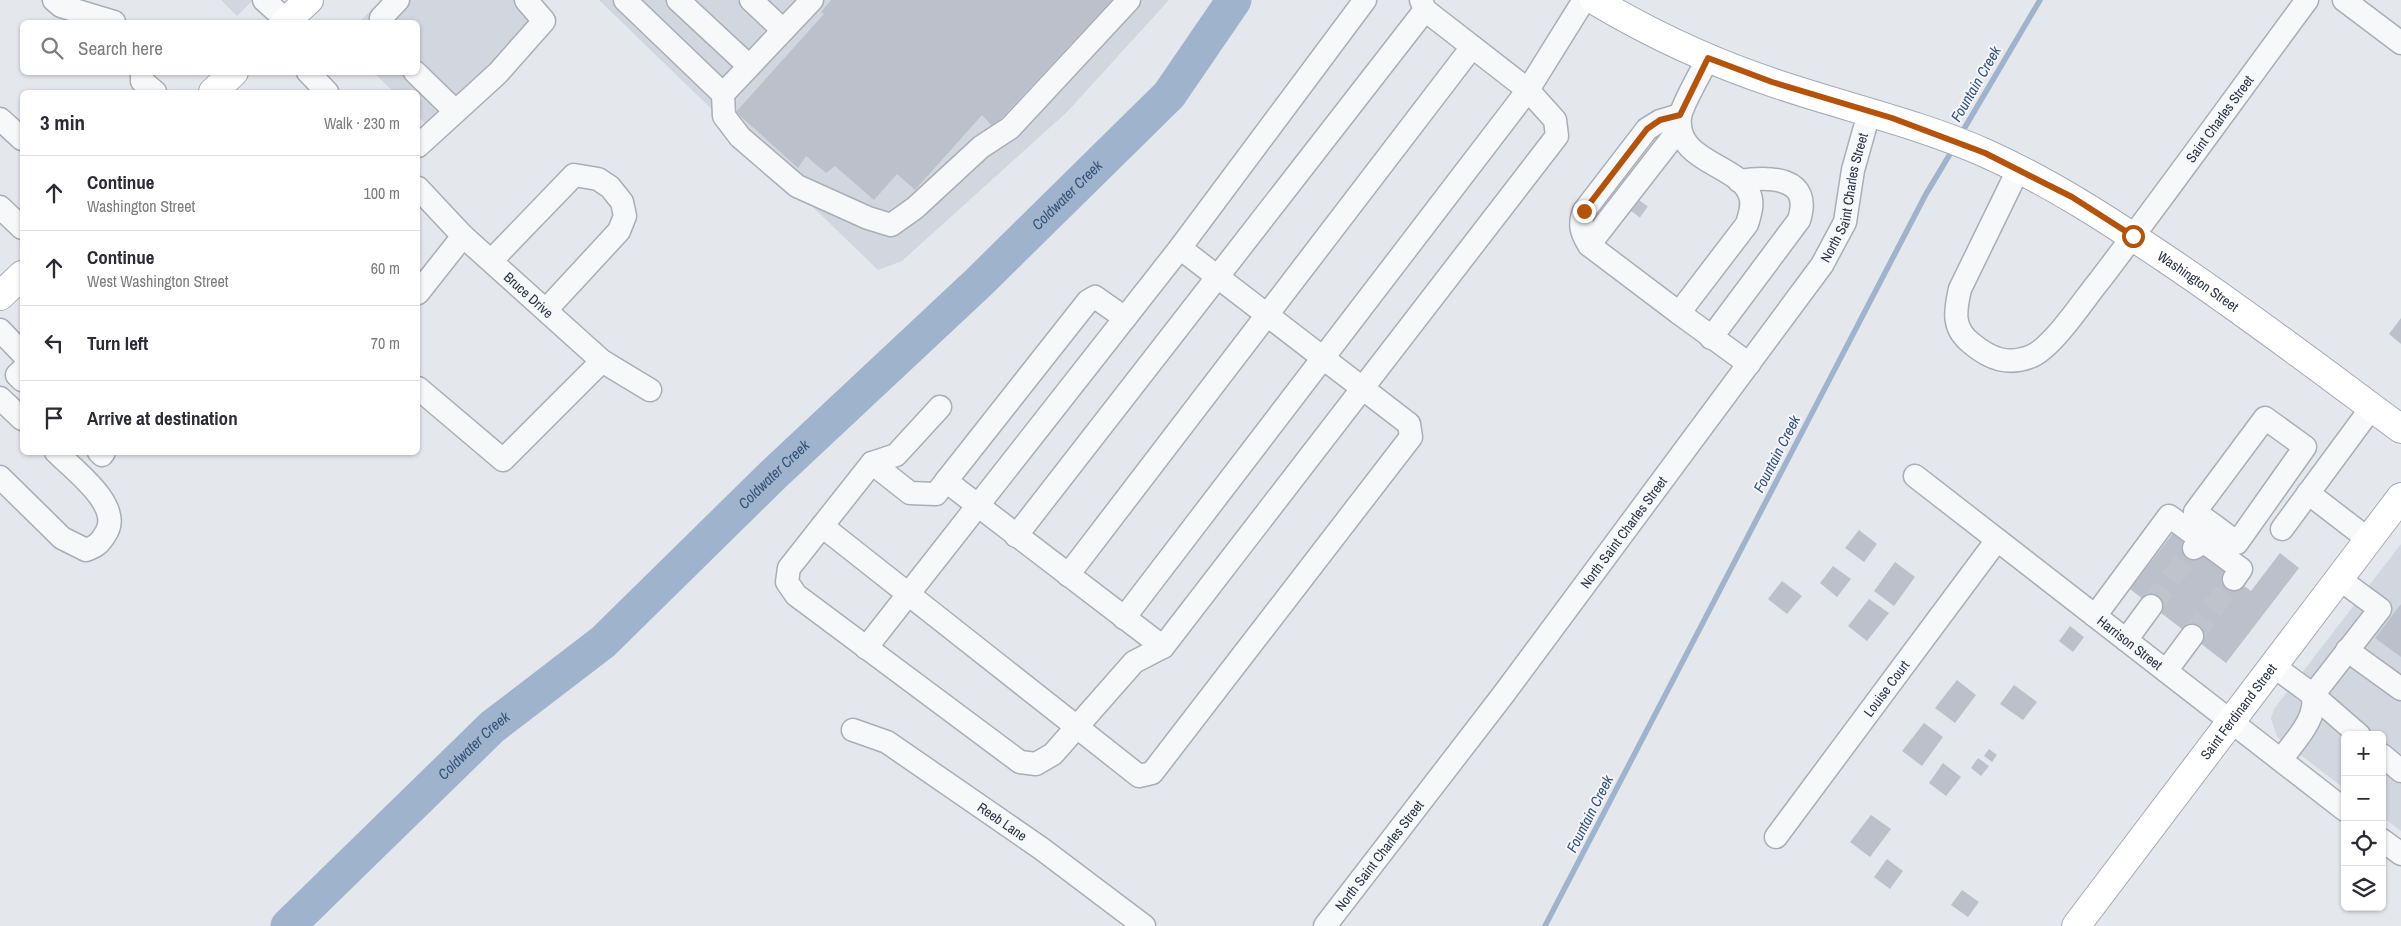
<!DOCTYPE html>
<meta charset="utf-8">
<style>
body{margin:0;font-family:"Archivo Narrow",sans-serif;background:#f7f7f7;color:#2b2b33}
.controls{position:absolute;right:15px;bottom:15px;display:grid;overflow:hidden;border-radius:8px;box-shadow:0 1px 4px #0004}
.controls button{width:45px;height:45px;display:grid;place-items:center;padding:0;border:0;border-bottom:1px solid #e1e1e2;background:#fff;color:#2b2b33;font:25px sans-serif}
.stop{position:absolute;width:15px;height:15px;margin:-11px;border:4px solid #b45309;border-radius:50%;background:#fff}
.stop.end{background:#b45309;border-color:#fff;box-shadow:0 1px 5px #0008}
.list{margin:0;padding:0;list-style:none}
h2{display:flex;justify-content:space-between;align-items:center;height:65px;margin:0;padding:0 20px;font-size:21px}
h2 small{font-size:16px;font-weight:400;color:#7c7c81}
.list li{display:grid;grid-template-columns:32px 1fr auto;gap:15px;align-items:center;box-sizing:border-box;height:75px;padding:0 20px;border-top:1px solid #e1e1e2}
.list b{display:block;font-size:19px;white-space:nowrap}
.list p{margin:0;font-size:16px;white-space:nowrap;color:#7c7c81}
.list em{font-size:16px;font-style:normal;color:#7c7c81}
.icon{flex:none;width:28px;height:28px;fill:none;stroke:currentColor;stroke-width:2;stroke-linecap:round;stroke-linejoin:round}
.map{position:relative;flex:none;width:2401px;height:926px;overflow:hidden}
.search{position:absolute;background:#fff;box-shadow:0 1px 4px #0004;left:20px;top:20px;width:400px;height:55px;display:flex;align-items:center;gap:12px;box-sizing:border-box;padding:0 18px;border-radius:8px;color:#7c7c81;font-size:19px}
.panel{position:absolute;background:#fff;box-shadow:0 1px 4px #0004;left:20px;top:90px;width:400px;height:365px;border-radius:8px}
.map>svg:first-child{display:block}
.built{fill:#d2d6de}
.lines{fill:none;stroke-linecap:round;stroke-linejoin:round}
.stream{stroke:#9fb4cc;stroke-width:5.5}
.river{stroke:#9fb4cc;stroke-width:35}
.building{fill:#bbc0ca}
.minor-tunnel{stroke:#bfc3cb;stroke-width:22;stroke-dasharray:22 11;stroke-linecap:butt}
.minor-casing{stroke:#a9aeb7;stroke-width:25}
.major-casing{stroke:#a3abb8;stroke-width:30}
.minor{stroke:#f7f8fa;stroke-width:22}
.major{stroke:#fff;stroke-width:28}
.route{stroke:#b45309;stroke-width:6}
.labels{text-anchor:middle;stroke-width:4;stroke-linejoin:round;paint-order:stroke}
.street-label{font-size:14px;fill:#2b3445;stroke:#f4f6f9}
.water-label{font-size:15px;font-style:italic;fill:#34527a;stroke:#f4f6f9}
</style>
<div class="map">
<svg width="2401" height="926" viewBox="0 0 2401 926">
<rect width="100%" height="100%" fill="#e4e7ec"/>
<!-- built -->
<path class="built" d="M221 0H253L237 16Z
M382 0H542L548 6V33L441 140 418 116V92H394L374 73 418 72V22H359Z
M599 0H1169L1067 112 902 261 878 270Z
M2401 544V831L2382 817V735H2345V789L2277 737 2271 718 2274 709Z"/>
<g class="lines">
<!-- stream -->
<path class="stream" d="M1961 134 2040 0
M1545 926 1926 194 1953 149"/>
<!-- river -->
<path class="river" id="s1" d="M288 926 492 727 603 642 774 474 978 283 1169 95 1234 0"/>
</g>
<!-- building -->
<path class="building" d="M831 0H1112L993 127 982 115 915 190 897 174 874 200 835 166 826 173 806 156 798 168 736 112 824 14 821 12Z
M2401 318V344L2389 334Z
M1859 530 1877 544 1864 562 1845 548Z
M2173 533 2251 591 2280 553 2299 568 2226 663 2130 589Z
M1895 562 1915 577 1894 606 1874 591Z
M1833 566 1851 579 1837 597 1820 583Z
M1782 581 1802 596 1787 614 1768 599Z
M1869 599 1889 613 1867 641 1848 626Z
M2401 604V657L2375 638Z
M2070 626 2084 637 2073 652 2059 641Z
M1957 680 1976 695 1955 723 1935 708Z
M2014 685 2037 702 2023 720 2000 704Z
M1924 723 1943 737 1922 766 1902 751Z
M1989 749 1997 755 1992 762 1984 756Z
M1978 758 1989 766 1981 776 1971 768Z
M1943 763 1961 777 1946 796 1929 783Z
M1871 815 1891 829 1870 857 1850 842Z
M1887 859 1903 871 1890 889 1874 877Z
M1962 890 1979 902 1968 917 1951 905Z"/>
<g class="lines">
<!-- minor-tunnel -->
<path class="minor-tunnel" d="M1631 211 1639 200
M2151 606 2194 548
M2192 636 2234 579"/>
<defs>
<g id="minor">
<path d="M54 0 61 6 114 22"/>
<path d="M264 0 287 21"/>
<path d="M625 0 723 94 812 0"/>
<path d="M678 0 749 66"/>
<path d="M751 0 783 30"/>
<path d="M1421 0 1425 10 1528 90 1584 0"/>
<path d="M2344 0 2401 43"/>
<path d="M381 22V18L398 0"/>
<path d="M1708 58C1702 71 1682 104 1680 117 1675 162 1737 164 1749 193 1754 203 1750 214 1747 224L1679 313 1749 364"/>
<path d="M142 72V81L155 92"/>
<path d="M308 72 327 92"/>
<path d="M415 72 455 111"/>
<path d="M723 94 724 116 740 137 797 186 868 218 891 225 915 208 981 147 1010 128 1129 0"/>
<path d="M0 119 22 139"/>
<path d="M418 146 498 73 544 21 526 0"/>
<path id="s2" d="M2018 170 1960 289C1955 311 1952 328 1971 343 1990 359 2008 366 2032 356 2054 346 2084 299 2100 280 2170 188 2238 93 2307 0"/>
<path id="s3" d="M418 188 463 236 602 361 650 390"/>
<path d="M0 207 22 228"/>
<path d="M1589 245 1680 128"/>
<path d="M492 260 574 175 598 179 610 187 622 202 625 216 619 231 546 310"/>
<path d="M418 293 463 236"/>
<path d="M1679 313 1589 245C1581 232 1579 225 1584 211L1647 129 1660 121 1680 115"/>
<path d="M1125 318 1095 297 1088 301 946 481 1163 647"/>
<path d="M0 330 22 353"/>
<path d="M1711 338 1799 220C1813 177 1770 176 1739 181"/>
<path d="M22 370 17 375 22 380"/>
<path d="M418 388 503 460 602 361"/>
<path d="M0 398 22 419"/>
<path d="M940 407 896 455 872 463 789 568 787 582 796 595 1020 762 1036 764 1053 754 1134 662 1163 647 1557 136 1555 120 1528 90 1124 618"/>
<path d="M99 452 102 455 104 452"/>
<path d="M872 463 910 493 936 494 946 481"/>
<path id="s4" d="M1915 476 2345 810"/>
<path d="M0 477 62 538 86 550C97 546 100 543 106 533 123 506 74 470 56 452"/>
<path d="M2308 493 2368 539"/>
<path d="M822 526 1139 776 1152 773 1411 437 1409 424 1180 248"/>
<path d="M2282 529 2372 407"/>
<path d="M1016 536 1425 10"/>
<path d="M2194 548 2205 541 2216 527 2195 512 2265 418 2305 447 2237 543 2216 527"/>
<path d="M1068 575 1472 47"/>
<path d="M2095 616 2169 516 2241 569 2234 579"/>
<path d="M2126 640 2151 606"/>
<path d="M866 648 1180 248 1365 0"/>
<path d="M2347 650 2401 689"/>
<path d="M2272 665 2313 695 2380 609 2338 578"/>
<path d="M2166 671 2192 636"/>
<path d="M2313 695 2359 735"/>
<path id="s5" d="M853 730 887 742 1042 849 1144 926"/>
<path d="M2382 755 2401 771"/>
<path d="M2281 760C2295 740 2317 720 2313 695"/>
<path id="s6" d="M1776 837 1997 540"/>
<path d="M2382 840 2401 854"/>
<path id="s7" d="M1325 926 1503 695 1822 265 1845 222 1853 170 1869 113"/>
</g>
<g id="major">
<path id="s8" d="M1594 0C1651 34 1711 62 1774 83 1844 107 1918 123 1985 153 2050 182 2110 221 2169 261 2248 314 2324 372 2401 429"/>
<path d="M285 22 309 0"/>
<path d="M213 92 234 72"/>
<path d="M0 296 22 275"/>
<path id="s9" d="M2076 926 2401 497"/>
</g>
</defs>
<!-- minor casing -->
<use href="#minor" class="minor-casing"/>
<!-- major casing -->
<use href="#major" class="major-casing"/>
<!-- minor -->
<use href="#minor" class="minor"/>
<!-- major -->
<use href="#major" class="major"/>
</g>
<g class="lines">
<!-- route -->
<path class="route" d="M1584 211 1647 129 1660 120 1680 115 1708 58 1772 82 1892 118 1985 153 2072 197 2133 236"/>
</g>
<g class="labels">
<!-- street labels -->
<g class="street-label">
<text dy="5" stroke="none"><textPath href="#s2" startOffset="561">Saint Charles Street</textPath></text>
<text dy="5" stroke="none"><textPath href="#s7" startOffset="899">North Saint Charles Street</textPath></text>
<text dy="5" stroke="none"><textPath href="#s8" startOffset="670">Washington Street</textPath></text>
<text dy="5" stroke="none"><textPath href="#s3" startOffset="154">Bruce Drive</textPath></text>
<text dy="5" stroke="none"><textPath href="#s7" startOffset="494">North Saint Charles Street</textPath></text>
<text dy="5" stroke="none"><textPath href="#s4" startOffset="272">Harrison Street</textPath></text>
<text dy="5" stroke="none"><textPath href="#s6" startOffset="185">Louise Court</textPath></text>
<text dy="5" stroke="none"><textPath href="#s9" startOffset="269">Saint Ferdinand Street</textPath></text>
<text dy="5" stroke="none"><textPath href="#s5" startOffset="176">Reeb Lane</textPath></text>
<text dy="5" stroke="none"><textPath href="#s7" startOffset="89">North Saint Charles Street</textPath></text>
</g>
<!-- water labels -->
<g class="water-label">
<text transform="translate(1976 84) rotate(-60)" y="5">Fountain Creek</text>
<text dy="5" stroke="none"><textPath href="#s1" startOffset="1069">Coldwater Creek</textPath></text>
<text transform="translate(1777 454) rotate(-63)" y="5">Fountain Creek</text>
<text dy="5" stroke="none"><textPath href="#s1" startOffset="664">Coldwater Creek</textPath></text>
<text dy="5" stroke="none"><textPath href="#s1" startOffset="259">Coldwater Creek</textPath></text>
<text transform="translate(1590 814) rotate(-63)" y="5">Fountain Creek</text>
</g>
</g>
</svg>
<div class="controls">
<button>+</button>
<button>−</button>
<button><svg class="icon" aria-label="locate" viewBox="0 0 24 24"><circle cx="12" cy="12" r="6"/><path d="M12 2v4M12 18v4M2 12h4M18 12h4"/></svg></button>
<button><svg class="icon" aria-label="layers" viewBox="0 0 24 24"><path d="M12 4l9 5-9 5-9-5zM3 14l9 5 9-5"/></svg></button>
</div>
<div class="stop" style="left:2133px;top:236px"></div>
<div class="stop end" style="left:1584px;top:211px"></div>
<div class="search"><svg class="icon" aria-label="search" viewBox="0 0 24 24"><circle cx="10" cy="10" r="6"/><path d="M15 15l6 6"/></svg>Search here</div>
<section class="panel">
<h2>3 min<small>Walk · 230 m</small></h2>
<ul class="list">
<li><svg class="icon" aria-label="ahead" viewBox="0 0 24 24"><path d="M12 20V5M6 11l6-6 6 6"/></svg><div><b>Continue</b><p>Washington Street</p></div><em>100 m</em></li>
<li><svg class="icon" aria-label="ahead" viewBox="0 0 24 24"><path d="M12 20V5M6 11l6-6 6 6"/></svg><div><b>Continue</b><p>West Washington Street</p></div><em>60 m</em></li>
<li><svg class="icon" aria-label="left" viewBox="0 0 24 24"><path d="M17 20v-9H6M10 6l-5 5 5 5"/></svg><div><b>Turn left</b></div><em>70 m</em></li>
<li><svg class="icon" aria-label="arrive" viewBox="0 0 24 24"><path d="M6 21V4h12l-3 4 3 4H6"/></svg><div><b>Arrive at destination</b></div></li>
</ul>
</section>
</div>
